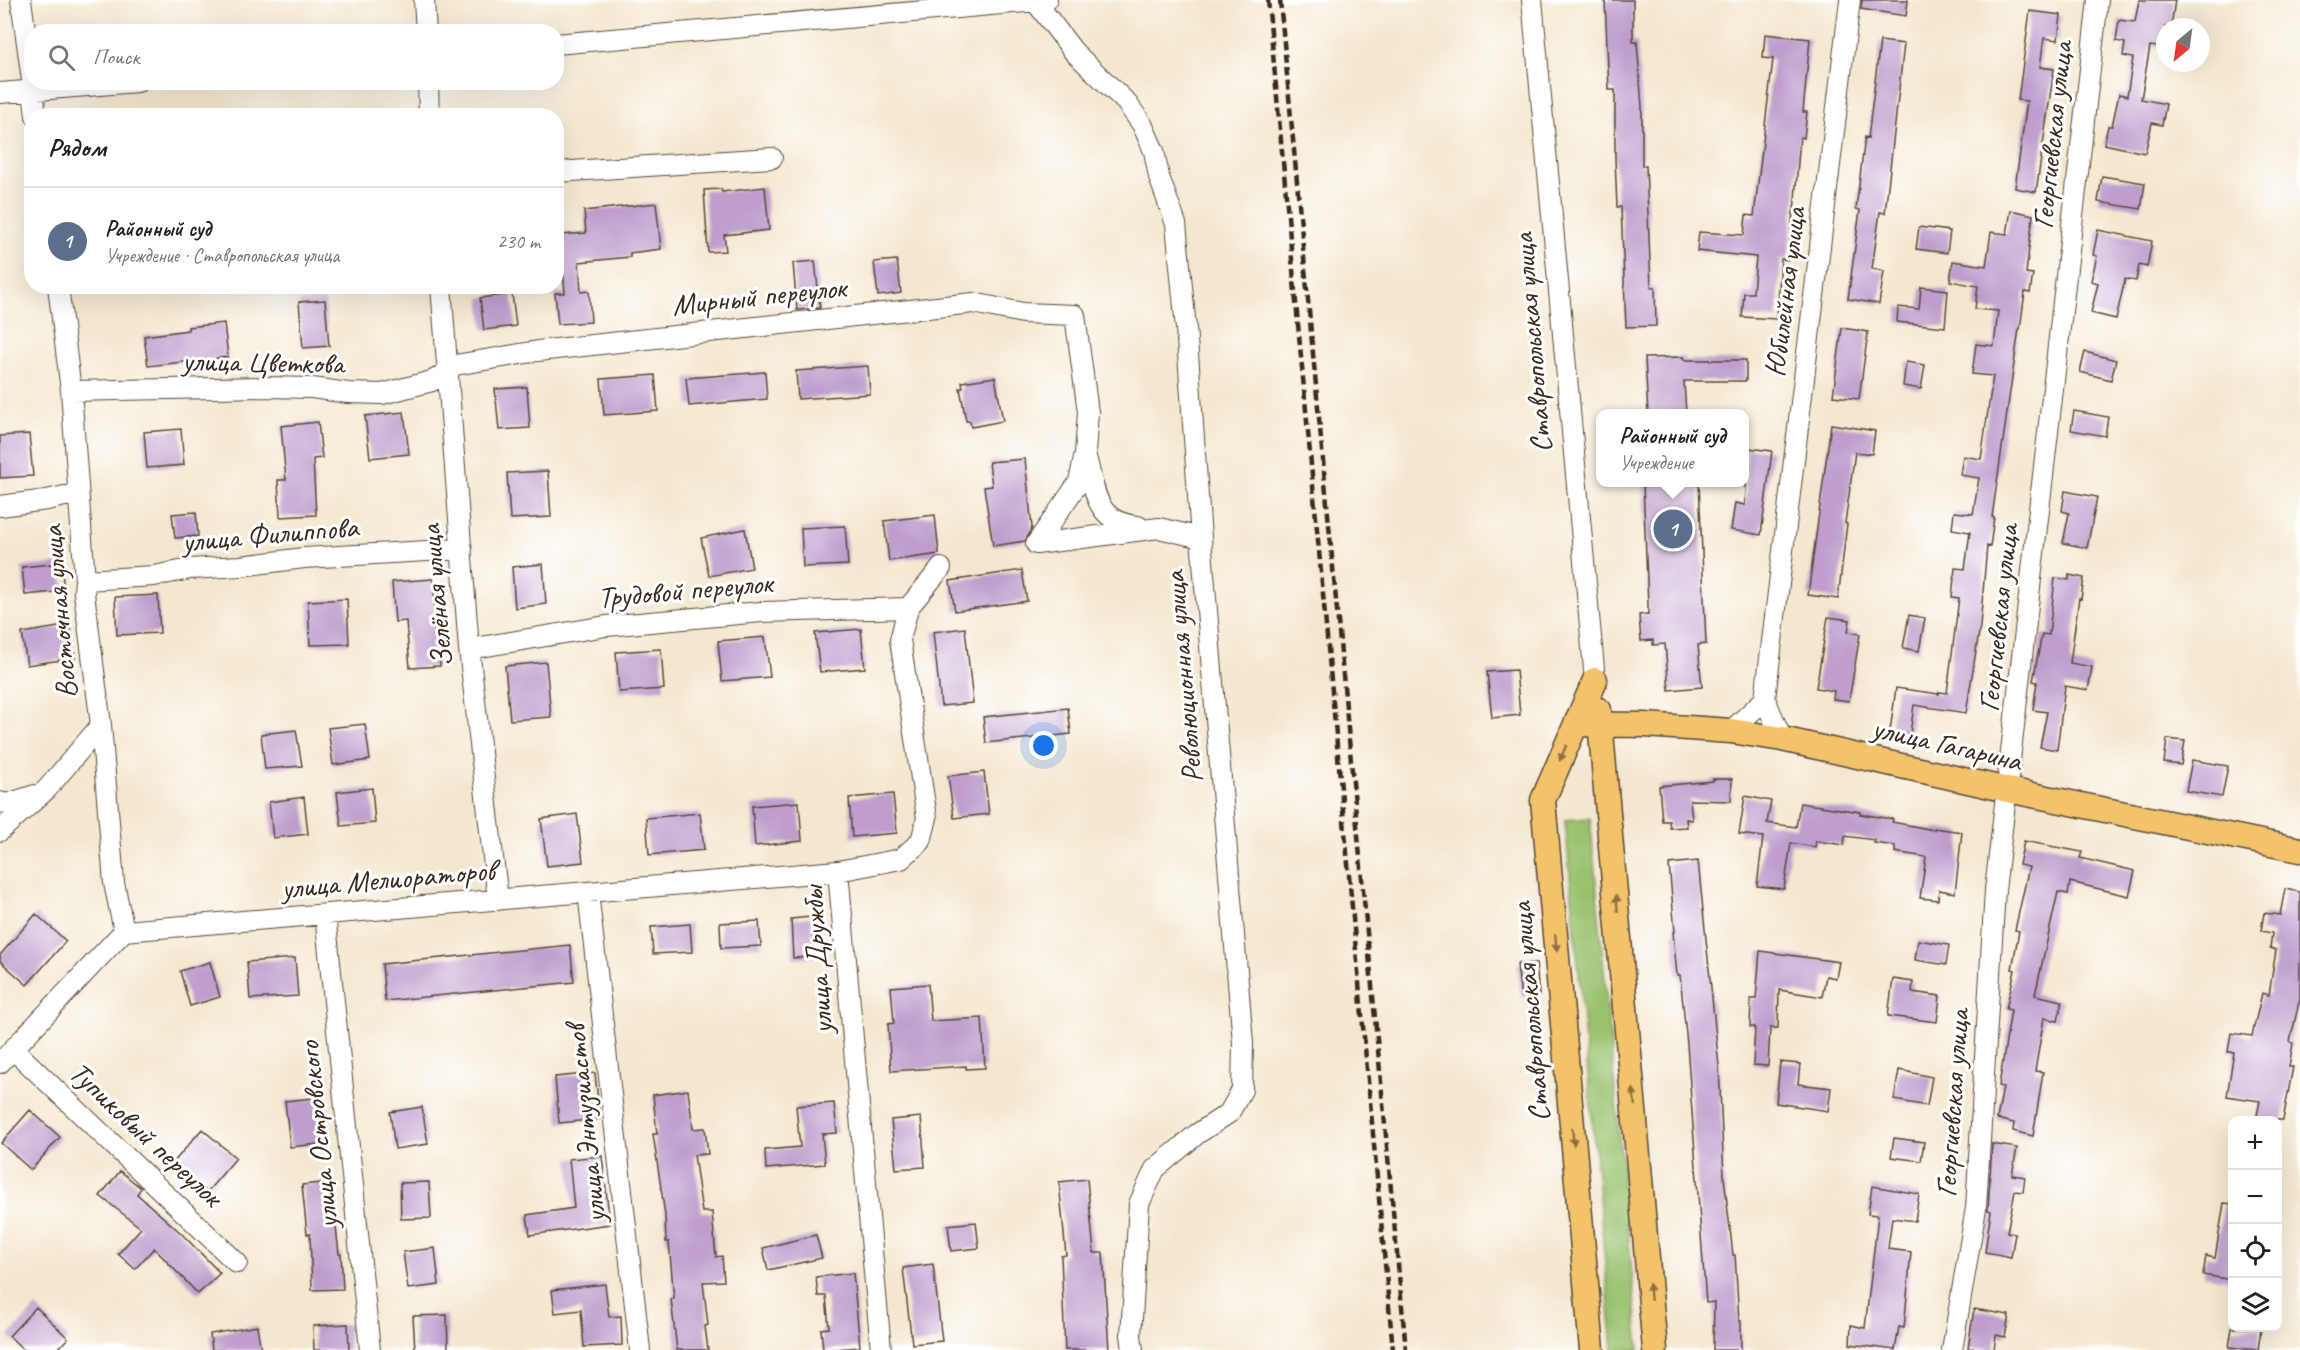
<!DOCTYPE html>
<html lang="ru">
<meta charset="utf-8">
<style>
body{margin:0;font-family:Caveat,sans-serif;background:#f6f6f6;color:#222}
.controls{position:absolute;right:18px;bottom:18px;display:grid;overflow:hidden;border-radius:12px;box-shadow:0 6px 24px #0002}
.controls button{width:54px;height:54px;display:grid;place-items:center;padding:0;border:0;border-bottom:2px solid #e0e0e0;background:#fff;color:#222;font:30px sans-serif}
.compass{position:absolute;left:2156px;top:18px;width:54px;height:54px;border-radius:50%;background:#fff;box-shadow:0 6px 24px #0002;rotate:209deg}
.you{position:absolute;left:1044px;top:746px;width:21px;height:21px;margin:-15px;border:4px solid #fff;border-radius:50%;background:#1a73e8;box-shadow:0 0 0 9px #1a73e833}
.badge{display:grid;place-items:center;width:39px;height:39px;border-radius:50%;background:#b5179e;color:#fff;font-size:20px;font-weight:700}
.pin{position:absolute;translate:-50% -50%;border:3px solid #fff;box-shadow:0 2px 6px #0006}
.popup{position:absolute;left:1596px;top:409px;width:153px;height:78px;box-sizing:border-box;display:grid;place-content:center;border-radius:12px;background:#fff;filter:drop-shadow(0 2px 4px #0005);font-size:20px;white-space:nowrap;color:#767676}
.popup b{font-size:22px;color:#222}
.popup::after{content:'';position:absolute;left:50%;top:100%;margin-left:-12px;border:12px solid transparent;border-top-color:#fff}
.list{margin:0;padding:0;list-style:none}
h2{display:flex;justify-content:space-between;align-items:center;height:78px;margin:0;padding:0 24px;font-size:26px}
h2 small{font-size:20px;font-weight:400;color:#767676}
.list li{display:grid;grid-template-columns:39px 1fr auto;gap:18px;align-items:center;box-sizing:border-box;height:108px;padding:0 24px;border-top:2px solid #e0e0e0}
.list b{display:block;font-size:22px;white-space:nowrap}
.list p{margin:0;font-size:20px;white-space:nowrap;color:#767676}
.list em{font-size:20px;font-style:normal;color:#767676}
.icon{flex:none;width:33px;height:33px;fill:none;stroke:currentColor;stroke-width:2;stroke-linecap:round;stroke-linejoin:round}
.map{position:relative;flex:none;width:2300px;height:1350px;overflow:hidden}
.search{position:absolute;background:#fff;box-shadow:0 6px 24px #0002;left:24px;top:24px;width:540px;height:66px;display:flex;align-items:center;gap:15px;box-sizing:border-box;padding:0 21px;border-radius:24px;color:#767676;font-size:22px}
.panel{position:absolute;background:#fff;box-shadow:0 6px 24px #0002;left:24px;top:108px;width:540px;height:186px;border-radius:24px}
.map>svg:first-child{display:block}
.green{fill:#99c26e;stroke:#6a7646;stroke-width:1.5}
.building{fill:#bf9ecd}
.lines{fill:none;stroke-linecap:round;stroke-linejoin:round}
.minor-casing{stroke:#574639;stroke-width:22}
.major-casing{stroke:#574639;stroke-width:27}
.minor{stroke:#fff;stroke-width:20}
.major{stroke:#f2c36a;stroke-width:24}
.rail{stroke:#3b2a1e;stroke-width:4.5;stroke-dasharray:9 4.5;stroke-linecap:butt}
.oneway{fill:#8d6f40}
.labels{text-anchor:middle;stroke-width:6;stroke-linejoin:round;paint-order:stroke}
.street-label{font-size:30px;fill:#3b2a1e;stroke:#fff}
</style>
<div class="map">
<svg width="2300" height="1350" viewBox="0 0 2300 1350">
<rect width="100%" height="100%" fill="#fff"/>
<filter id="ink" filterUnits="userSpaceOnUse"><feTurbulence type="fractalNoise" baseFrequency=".0167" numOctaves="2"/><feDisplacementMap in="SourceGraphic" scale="12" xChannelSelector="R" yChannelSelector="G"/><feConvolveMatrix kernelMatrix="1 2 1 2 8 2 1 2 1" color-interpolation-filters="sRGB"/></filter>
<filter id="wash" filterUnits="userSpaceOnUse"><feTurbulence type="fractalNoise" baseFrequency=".008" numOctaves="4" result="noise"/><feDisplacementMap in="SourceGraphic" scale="24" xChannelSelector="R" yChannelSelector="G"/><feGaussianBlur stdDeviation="1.35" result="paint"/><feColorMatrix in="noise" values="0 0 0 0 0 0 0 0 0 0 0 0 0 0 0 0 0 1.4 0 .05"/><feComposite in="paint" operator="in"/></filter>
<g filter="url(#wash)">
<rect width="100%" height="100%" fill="#f4e7cf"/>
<!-- green -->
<path class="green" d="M1590 818 1639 1350H1613L1565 820Z"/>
<g id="blocks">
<!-- building -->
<path class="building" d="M1605 0H1633V42H1637L1642 107V166H1646L1651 287H1655L1656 326 1626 327 1621 207H1617L1615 158V90H1609Z
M1862 0H1908L1906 16 1861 9Z
M2139 0H2175L2171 27H2165V48L2150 46 2141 99 2166 104 2162 125 2152 123 2145 153 2104 144 2108 126H2112L2119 94 2127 96 2133 58 2123 56 2125 43 2116 41 2119 20 2135 22Z
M2030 11 2061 15 2058 40 2044 38 2040 67 2054 69 2036 192 2015 188 2027 101 2018 100Z
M1765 34 1810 39 1803 112H1807L1804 138 1800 137 1794 212H1793L1788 260 1781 259 1777 319 1742 317 1744 293H1753L1756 257 1697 251 1699 232 1744 235 1746 215 1754 216 1773 59 1763 58Z
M1880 41 1904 44 1885 213 1880 212 1872 269 1884 271 1879 304 1848 299 1860 210 1856 209 1865 137 1868 138Z
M2102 176 2145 183 2141 209 2098 202Z
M765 187 769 230 724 235 726 251 708 252 704 190 721 189 722 192Z
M656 203 661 249 630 253V257L579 262 581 292 589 291 591 322 558 324 555 293H565L560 235 586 233 584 211Z
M2011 210 2033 215 2026 273 2033 274 2030 293 2025 292 2020 329H2019L1992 517H1994L1990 547 1987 546 1980 626 1966 713 1914 705 1910 734 1890 731 1896 688 1939 694V692L1947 693 1959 598 1952 597 1955 568 1965 569 1970 532 1952 529 1954 512 1973 514 1979 478 1960 475 1963 456 1981 459 1993 376 1972 374 1976 344 1994 346 1998 311 1975 309 1978 286 1950 281 1953 261 1986 266 1991 232 2007 234Z
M1919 227 1950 231 1947 253 1916 249Z
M2098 230 2152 241 2147 267 2139 265 2136 281 2125 279 2116 319 2091 313 2098 283 2091 281 2097 256 2093 255Z
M897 260 901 293 878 296 874 262Z
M815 261 820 308 797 310 793 263Z
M1921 287 1948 290 1945 327 1897 322 1898 307 1919 309Z
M512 294 516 326 484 330 480 298Z
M325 300 329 346 303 348 299 302Z
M224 323 228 357 148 366 144 336 188 330V327Z
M1842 328 1868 332 1859 399 1833 396Z
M2085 352 2116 360 2111 380 2080 372Z
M1684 357V360H1746V381H1684L1686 414H1648L1645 358Z
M1906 362 1925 365 1921 389 1903 386Z
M868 366 870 394 798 399 796 371Z
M765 372 767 399 689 406 686 378Z
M655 375 658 411 604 415 601 379Z
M995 377 1003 421 971 427 970 421H966L960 388H963L962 382Z
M527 387 530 428 499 430 495 389Z
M2074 411 2108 417 2105 436 2071 430Z
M404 412 409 454 370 458 365 416Z
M318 422 322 458 313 459 316 515 280 517 278 480H286L281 426Z
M1831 424 1875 431 1872 454 1855 452 1845 523 1847 524 1838 599 1808 595Z
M181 429 184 465 147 468 144 432Z
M29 434 33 476 0 478V436Z
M1748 448 1772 451 1761 535 1731 530 1735 503 1745 505Z
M1025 459 1032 528 1025 541 993 546 984 487 992 486 989 462Z
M548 471 551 517 510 519 507 473Z
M1643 483H1699L1706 644 1698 645 1702 687 1669 690 1665 644 1653 645V640L1641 641 1639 615 1648 614V605Z
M2065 491 2097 497 2087 548 2063 543 2069 513 2062 511Z
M196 512 198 536 175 538 172 514Z
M935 515 939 554 889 561 884 521Z
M845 526 848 565 803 567 801 528Z
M745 529 752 568 709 576 701 538Z
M61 563 64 591 25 595 22 567Z
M543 564 546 604 515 608 512 567Z
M1022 570 1027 601 955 611 950 581Z
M2069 575 2084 578 2081 599 2079 598 2070 663 2092 667 2088 690 2065 686 2057 750 2040 747 2047 712 2033 710 2037 682 2033 681 2042 634 2049 635 2055 578 2069 580Z
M433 579 440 666 410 668 406 621 395 622 392 582Z
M158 595 160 633 117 635 115 597Z
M347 599 349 644 310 645 308 601Z
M1909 615 1925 618 1919 651 1903 648Z
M1828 617 1850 620 1848 632 1860 634 1849 701 1833 699 1834 691 1816 688Z
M70 625 75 658 27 665 22 633Z
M965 628 973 703 941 706 933 632Z
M861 629 865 668 820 672 815 633Z
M765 637 770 677 722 681 718 641Z
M661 649 664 689 619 692 616 652Z
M546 662 551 717 510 720 505 666Z
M1516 670 1520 715 1492 718 1487 672Z
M1068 708 1071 734 986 743 983 717Z
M365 724 370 760 333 765 328 728Z
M296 730 302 766 265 769 261 734Z
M2167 739 2185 741 2181 765 2164 763Z
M2192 760 2228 766 2222 797 2186 791Z
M984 772 989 814 954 818 948 776Z
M1713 779H1732L1731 801 1690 800 1692 820 1686 819 1687 827 1670 828 1669 821H1662L1659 786 1713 781Z
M372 788 375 823 341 826 337 792Z
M893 794 897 833 852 837 849 798Z
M1745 796 1771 801 1767 823 1796 827 1800 803 1860 812V814L1893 819 1892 822 1934 830V828L1962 832 1955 893 1939 890 1938 900 1920 898 1926 857 1895 852V846L1874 843 1875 840 1845 836 1844 845 1816 841 1815 847 1791 843 1784 889 1757 886 1763 837 1739 834Z
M304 797 308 834 273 838 269 802Z
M799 802 802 841 755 846 752 806Z
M700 813 704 850 649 855 646 818Z
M577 814 583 862 547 866 541 819Z
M2024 841 2082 852 2080 858 2135 871 2129 896 2070 882 2068 894 2058 892 2035 995 2062 1001 2058 1021 2044 1018 2035 1071 2043 1072 2033 1136 2013 1131 2014 1123 1997 1119 2003 1087 1999 1086 2011 1010 2006 1009 2015 970 2012 969 2019 931 2015 930 2029 867 2019 865Z
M1698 861 1719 1066 1724 1177 1733 1255H1735L1739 1321H1741V1350H1713L1714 1302 1706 1303 1687 1044 1680 975H1677L1673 932H1675L1669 864Z
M2285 889 2300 892V998L2290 1042 2293 1043 2289 1067H2293L2283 1120H2256L2260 1101 2227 1096 2234 1052H2228L2231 1033 2252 1036 2262 993 2269 995 2276 950 2270 948 2272 933 2261 931 2264 913 2280 915Z
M36 914 66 941 27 985 0 961V955Z
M811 917 814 957 793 958 791 919Z
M759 921 761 946 721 948 720 923Z
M690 924 692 952 653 954 651 927Z
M1918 940 1949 945 1946 965 1915 960Z
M570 945 574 982 385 1001 382 964Z
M1760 951 1839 962 1836 978 1826 976 1822 997 1779 990 1778 1028H1770L1768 1066 1753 1065 1755 1027H1750L1751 999H1756Z
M295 958 298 996 250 999 247 962Z
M210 962 220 997 190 1006 180 971Z
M1536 963 1539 995 1521 997 1517 964Z
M1893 979 1913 982 1912 992 1940 996 1937 1022 1888 1016Z
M928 984 931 1021 982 1018 985 1068 966 1069V1066L891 1071 888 1024 894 1023 891 987Z
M1780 1062 1800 1064 1798 1084 1831 1088 1828 1111 1776 1103Z
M1899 1070 1932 1077 1927 1106 1894 1100Z
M595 1073 600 1119 559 1123 555 1077Z
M688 1090 693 1129 705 1128 708 1154 694 1155 702 1212H712L716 1257 722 1256 724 1281 703 1282 708 1325 705 1326 708 1350H677L671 1299H674L669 1242H666L665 1215 653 1134H657L653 1095Z
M323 1097 328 1143 290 1147 285 1101Z
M834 1103 837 1133 822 1134 825 1164 766 1169 765 1150 800 1147 796 1106Z
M422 1107 428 1144 395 1149 390 1112Z
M30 1110 60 1137 31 1170 1 1143Z
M921 1117 925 1167 896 1169 891 1120Z
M202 1129 236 1158 207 1192 173 1163Z
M1894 1138 1924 1142 1921 1161 1891 1157Z
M1992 1144 2017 1148 2012 1175 2025 1177 2023 1192 2015 1191 2007 1232 2015 1234 2011 1257 1985 1252 1991 1211 1988 1210Z
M602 1156 610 1224 530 1235 527 1215 574 1208 569 1159Z
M120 1171 141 1188 137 1194 181 1233 220 1273 198 1294 154 1248 135 1269 118 1254 141 1228 100 1196Z
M1087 1179 1094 1253H1103L1109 1350H1065L1061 1256 1066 1255 1059 1182Z
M331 1182 339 1254H341L343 1289 312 1290 310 1234H307L302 1185Z
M429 1182 431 1218 401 1219 400 1183Z
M1872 1186 1919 1194 1915 1221 1892 1218 1888 1249 1911 1252 1904 1328 1899 1327 1895 1350 1850 1344 1851 1325 1865 1328 1878 1215 1868 1214Z
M2224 1203 2232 1204V1280L2203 1275 2206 1256 2215 1258Z
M976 1222 979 1248 951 1251 948 1225Z
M816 1235 822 1258 768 1270 763 1248Z
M435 1248 439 1285 408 1289 403 1252Z
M933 1264 942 1341 912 1344 903 1268Z
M853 1273 860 1347 823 1350 821 1329 829 1328 826 1296H818L816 1277Z
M605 1284 609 1317 621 1316 622 1345 584 1347 581 1310 555 1313 552 1290Z
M36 1307 68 1338 57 1350H24L9 1336Z
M1974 1309 2009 1315 2005 1337 1996 1335 1994 1350 1968 1348Z
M447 1315 448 1350H415L413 1316Z
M348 1324 349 1350H314L313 1326Z
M257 1326 261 1350H212L210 1334Z
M2232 1328H2261L2258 1350 2229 1347Z"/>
</g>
</g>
<g filter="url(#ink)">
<use href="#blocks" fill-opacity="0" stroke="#574639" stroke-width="1.5"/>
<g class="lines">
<defs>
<path id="minor" d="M21 0 32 80
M424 0 426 32
M1532 0 1595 680
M1035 1 1074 52 1126 102 1142 124 1154 151 1159 177 1176 224 1187 339 1201 538 1243 1043 1242 1090 1229 1113 1197 1134 1155 1169 1139 1204 1131 1335 1133 1350
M556 44 1047 0
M32 82 36 116
M428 82 429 116
M0 93 137 82
M556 172 772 158
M58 286 71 391 85 580 84 593 101 725 114 883 124 931
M441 286 469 649 498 900
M449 366 538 351 973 303 1023 313 1075 315 1088 412 1085 453 1079 482 1036 544 1159 528 1201 538
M71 391 266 387 312 388 348 393 382 394 432 381 449 372
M1086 457C1096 493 1095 522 1138 526
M0 506 47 500 78 493
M85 580 154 576 190 569 241 566 304 558 462 549
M469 649 606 626 761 612 908 608
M1731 731 1765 699
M1782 739 1765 699 1850 0
M0 802 7 804 35 795
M0 831 47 789 101 725
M588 892 640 1350
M325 914 370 1350
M13 1049 237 1263
M0 1063 124 931 838 871
M881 1350 838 871 901 859 921 841 927 818 900 640 908 608 941 568
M1952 1350 1976 1208 1995 890 2098 0"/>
<path id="major" d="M1599 710 1655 1350
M1576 724 1645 725 1731 731 1782 739 2008 790 2300 850
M1592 1350 1543 800 1595 680"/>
</defs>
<!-- minor casing -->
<use href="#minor" class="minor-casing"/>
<!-- major casing -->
<use href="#major" class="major-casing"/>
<!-- minor -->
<use href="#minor" class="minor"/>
<!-- major -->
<use href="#major" class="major"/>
<!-- rail -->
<path class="rail" d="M1268 0 1393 1350
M1280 0 1406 1350"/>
</g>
<!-- one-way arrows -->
<defs><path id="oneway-solid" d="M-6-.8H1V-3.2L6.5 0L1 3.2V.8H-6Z" transform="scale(1.5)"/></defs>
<g class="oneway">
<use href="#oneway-solid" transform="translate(1563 753) rotate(114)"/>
<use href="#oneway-solid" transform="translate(1617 903) rotate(-95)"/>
<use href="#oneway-solid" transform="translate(1556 943) rotate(85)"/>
<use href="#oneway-solid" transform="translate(1634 1097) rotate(-95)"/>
<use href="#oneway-solid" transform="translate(1573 1137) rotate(85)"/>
<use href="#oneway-solid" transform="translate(1650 1292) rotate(-95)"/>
</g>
</g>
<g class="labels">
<!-- street labels -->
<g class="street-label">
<text transform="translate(2052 135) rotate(-84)" y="10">Георгиевская улица</text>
<text transform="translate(1785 292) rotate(-83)" y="10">Юбилейная улица</text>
<text transform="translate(759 296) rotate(-6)" y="10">Мирный переулок</text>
<text transform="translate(1532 343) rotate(-95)" y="10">Ставропольская улица</text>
<text transform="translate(263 362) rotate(1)" y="10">улица Цветкова</text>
<text transform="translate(270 534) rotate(-5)" y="10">улица Филиппова</text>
<text transform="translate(685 590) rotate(-5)" y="10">Трудовой переулок</text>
<text transform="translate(436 596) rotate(-95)" y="10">Зелёная улица</text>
<text transform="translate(59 612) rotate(-95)" y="10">Восточная улица</text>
<text transform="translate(1998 618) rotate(-84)" y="10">Георгиевская улица</text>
<text transform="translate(1183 677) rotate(-95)" y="10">Революционная улица</text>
<text transform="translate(1947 744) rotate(13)" y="10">улица Гагарина</text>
<text transform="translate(388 879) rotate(-5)" y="10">улица Мелиораторов</text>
<text transform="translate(817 960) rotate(-94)" y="10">улица Дружбы</text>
<text transform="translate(1530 1012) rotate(-95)" y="10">Ставропольская улица</text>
<text transform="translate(1952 1103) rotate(-86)" y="10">Георгиевская улица</text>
<text transform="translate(585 1124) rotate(-96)" y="10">улица Энтузиастов</text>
<text transform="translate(146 1134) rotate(43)" y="10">Тупиковый переулок</text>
<text transform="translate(318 1135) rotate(-96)" y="10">улица Островского</text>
</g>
</g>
</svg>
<div class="controls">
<button>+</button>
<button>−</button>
<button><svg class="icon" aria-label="locate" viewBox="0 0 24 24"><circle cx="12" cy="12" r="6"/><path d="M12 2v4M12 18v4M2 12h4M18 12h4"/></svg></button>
<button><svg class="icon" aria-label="layers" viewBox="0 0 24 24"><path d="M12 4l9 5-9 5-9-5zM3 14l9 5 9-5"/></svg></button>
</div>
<svg class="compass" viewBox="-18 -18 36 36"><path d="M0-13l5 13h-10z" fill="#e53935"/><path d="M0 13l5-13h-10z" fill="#767676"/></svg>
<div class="you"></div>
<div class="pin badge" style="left:1673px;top:529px;background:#5c6f8a">1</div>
<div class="popup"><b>Районный суд</b>Учреждение</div>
<div class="search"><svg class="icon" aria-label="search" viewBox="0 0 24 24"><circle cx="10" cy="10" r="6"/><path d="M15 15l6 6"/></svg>Поиск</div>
<section class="panel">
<h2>Рядом<small></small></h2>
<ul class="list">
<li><span class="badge" style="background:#5c6f8a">1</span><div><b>Районный суд</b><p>Учреждение · Ставропольская улица</p></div><em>230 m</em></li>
</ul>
</section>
</div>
